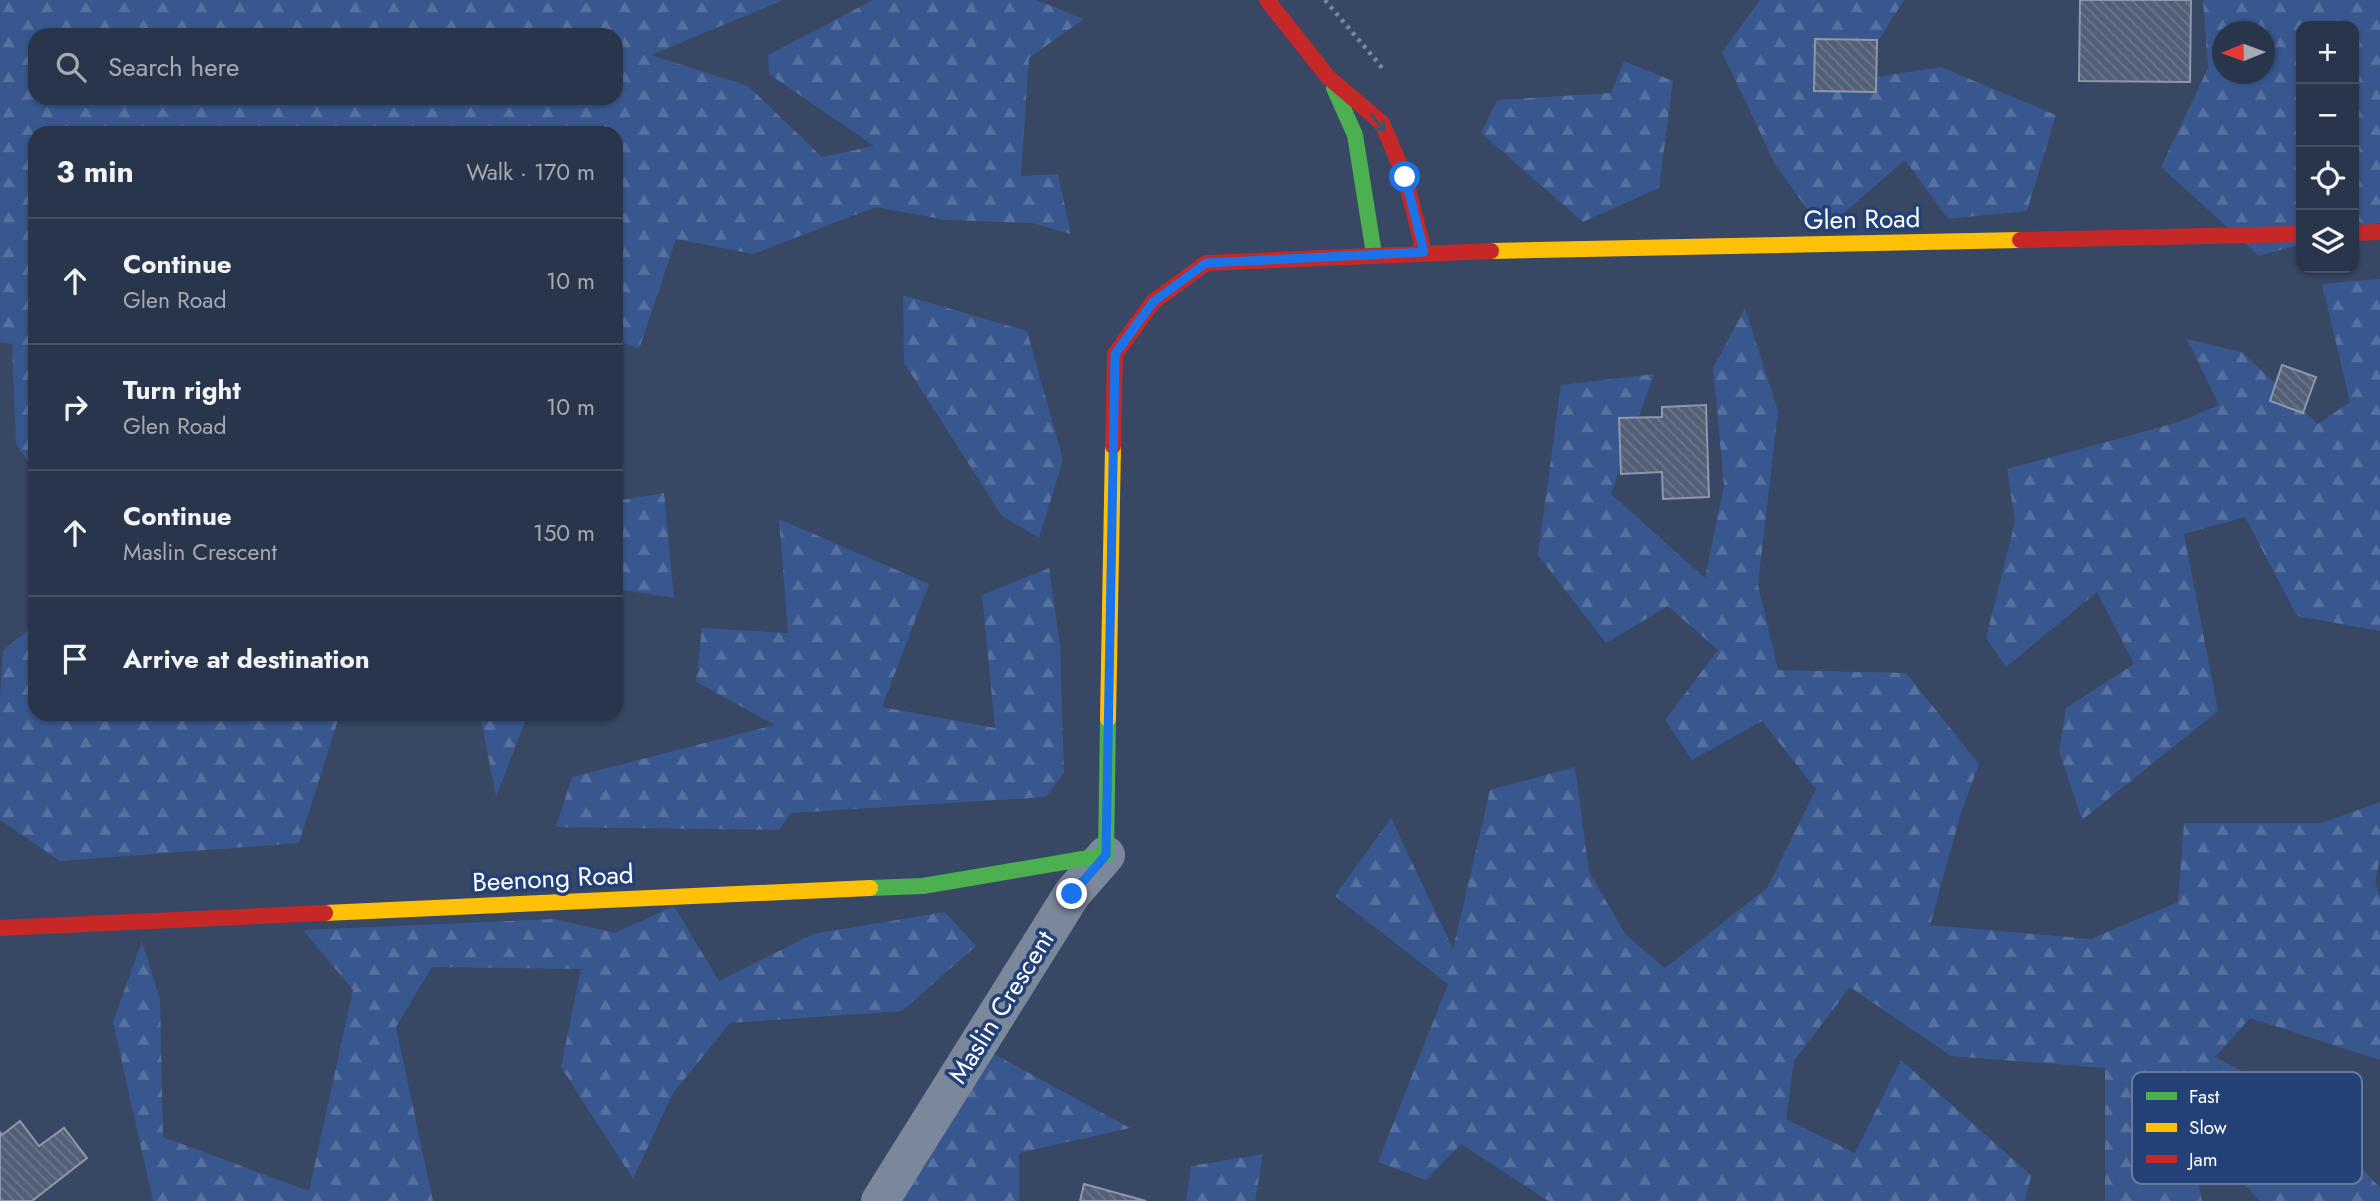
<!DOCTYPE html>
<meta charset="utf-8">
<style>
body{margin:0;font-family:Jost,sans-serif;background:#313d52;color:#f1f3f6}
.controls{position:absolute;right:21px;top:21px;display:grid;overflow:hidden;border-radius:14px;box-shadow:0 2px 5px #0004}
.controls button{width:63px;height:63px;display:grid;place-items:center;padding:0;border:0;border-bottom:2px solid #455063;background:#29354b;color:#f1f3f6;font:35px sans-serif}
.compass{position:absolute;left:2212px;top:21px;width:63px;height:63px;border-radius:50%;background:#29354b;box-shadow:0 2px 5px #0004;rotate:269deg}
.stop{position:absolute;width:21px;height:21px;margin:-16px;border:5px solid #1a73e8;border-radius:50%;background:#fff}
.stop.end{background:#1a73e8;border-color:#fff;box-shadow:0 2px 7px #0008}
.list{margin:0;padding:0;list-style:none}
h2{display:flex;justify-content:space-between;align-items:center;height:91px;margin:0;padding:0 28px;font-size:30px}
h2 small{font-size:23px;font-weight:400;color:#a5abb5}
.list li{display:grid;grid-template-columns:46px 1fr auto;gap:21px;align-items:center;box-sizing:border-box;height:126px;padding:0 28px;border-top:2px solid #455063}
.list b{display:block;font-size:26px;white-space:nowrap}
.list p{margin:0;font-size:23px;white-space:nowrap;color:#a5abb5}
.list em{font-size:23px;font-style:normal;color:#a5abb5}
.icon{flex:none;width:38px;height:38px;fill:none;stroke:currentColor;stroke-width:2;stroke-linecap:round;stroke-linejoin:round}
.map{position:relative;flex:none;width:2380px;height:1201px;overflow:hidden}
.search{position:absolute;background:#29354b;box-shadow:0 2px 5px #0004;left:28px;top:28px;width:595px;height:77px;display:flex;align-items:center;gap:18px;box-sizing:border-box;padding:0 24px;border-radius:21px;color:#a5abb5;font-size:26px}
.panel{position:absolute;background:#29354b;box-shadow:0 2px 5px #0004;left:28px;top:126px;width:595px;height:595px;border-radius:21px}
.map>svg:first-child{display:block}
.forest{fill:url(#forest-firs);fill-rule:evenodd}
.building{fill:url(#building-back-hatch);stroke:#8e98ab;stroke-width:2}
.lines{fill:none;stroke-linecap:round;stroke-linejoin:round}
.path{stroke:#7b879b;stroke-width:4.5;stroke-dasharray:3.5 5;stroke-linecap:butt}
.street{stroke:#7b879b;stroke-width:38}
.fast{stroke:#4caf50;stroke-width:16}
.slow{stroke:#ffc107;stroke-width:16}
.jam{stroke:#c62828;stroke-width:16}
.oneway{stroke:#2e5c6d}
.route{stroke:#1a73e8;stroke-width:9}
.labels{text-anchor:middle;stroke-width:7;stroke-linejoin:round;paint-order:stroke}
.street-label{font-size:26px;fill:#fff;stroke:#244177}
.key{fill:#244177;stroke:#667aa0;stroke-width:2}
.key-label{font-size:19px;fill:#fff}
</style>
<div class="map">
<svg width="2380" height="1201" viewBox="0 0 2380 1201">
<defs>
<pattern id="forest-firs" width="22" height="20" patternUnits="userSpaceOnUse" patternTransform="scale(1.75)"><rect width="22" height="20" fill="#38578e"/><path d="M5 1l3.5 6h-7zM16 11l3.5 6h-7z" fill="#56709f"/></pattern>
<pattern id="building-back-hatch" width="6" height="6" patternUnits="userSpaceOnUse" patternTransform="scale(1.75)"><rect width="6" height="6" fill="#525f76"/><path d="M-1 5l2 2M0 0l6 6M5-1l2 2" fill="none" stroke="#6c778b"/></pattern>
</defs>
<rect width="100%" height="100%" fill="#374764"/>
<!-- forest -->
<path class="forest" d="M0 0H783L651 55 748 86 822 157 874 146 769 74 768 55 873 0H1037L1084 19 1029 58 1021 176 1058 174 1071 234 1032 223 946 220 876 207 753 254 676 239 639 349 616 340V133H35V472L16 444 12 344 0 342ZM35 35H616V98H35Z
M1760 0H1904L1877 43 1869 78 1941 67 2056 115 2027 211 1948 219 1905 160 1823 231 1775 164 1722 52Z
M2203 0H2380V223L2354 230V26H2301V244L2259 256 2161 167 2208 68ZM2222 32H2264V74H2222Z
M1624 61 1673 81 1659 188 1583 222 1481 133 1497 100 1611 93Z
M2380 279V631L2297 616 2245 517 2184 534 2218 711 2082 820 2059 751 2066 708 2134 664 2097 592 2006 667 1986 638 2015 521 2007 469 2179 422 2219 405 2187 339 2242 352 2318 424 2350 402 2322 284Z
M903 295 1027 331 1063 460 1039 538 1002 516 904 363Z
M1745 308 1778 411 1758 585 1778 670 1906 673 1979 764 1961 813 1930 925 2091 939 2178 902 2184 823H2322L2380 802V858L2375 882 2380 897V1060L2250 1018 2215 1057 2303 1103 2380 1188V1201H2260L2186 1123 2202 1201H2105V1068L1951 1056 1850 987 1794 1061 1786 1119 1855 1153 1901 1060 2031 1175 2025 1201H1548L1461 1144 1426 1180 1378 1162 1448 984 1335 896 1391 818 1453 949 1490 790 1575 767 1589 872 1626 935 1665 968 1767 888 1816 789 1762 721 1692 760 1665 720 1718 650 1668 606 1606 643 1538 555 1561 385 1654 374 1611 494 1705 578 1724 485 1713 368Z
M664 493 674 598 616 589V501Z
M779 519 929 584 882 707 995 728 982 595 1049 568 1060 645 1064 773 1046 797 791 813 779 830 556 827 572 777 775 725 696 682 702 628 788 633Z
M35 625V714H340L299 843 60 861 0 820V697L3 650Z
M480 714H528L496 797Z
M674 906 719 981 813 934 945 912 976 946 902 1011 730 1023 673 1093 633 1179 561 1067 581 969 432 967 396 1027 433 1201H153L113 1022 142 941 160 1000 163 1137 309 1191 353 990 303 930 554 919 615 933Z
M981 1047 1130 1128 1019 1153V1201H899Z
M1263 1154 1255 1201H1186L1191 1166Z"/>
<!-- building -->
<path class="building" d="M2080 0H2191L2190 82 2079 81Z
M1815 39 1877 40 1876 92 1814 91Z
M2282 365 2316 377 2303 413 2270 401Z
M1706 405 1709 497 1663 499 1662 472 1621 474 1619 418 1662 417V407Z
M20 1121 39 1146 64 1128 87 1158 32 1201H0V1132L2 1135Z
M1084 1184 1146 1201H1080Z"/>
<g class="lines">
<!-- path -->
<path class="path" d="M1325 0 1380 65 1383 71"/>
<!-- street -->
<path class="street" d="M880 1201 1072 894 1106 855"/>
<!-- fast -->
<path class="fast" d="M1334 88 1355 135 1374 254
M870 888 923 886 1106 855 1108 719"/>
<!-- slow -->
<path class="slow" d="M1491 251 2020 240
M1108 719 1113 446
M325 913 870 888"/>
<!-- jam -->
<path class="jam" d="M1267 0 1328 77 1382 123 1405 177 1424 252
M2354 233 2380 232
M2020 240 2301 234
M1113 446 1115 354 1153 302 1206 263 1491 251
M0 928 325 913"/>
</g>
<!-- one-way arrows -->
<defs><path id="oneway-shaft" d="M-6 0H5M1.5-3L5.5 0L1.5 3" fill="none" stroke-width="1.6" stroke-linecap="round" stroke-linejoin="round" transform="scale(1.75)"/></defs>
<use class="oneway" href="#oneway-shaft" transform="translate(1378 123) rotate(51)"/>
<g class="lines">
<!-- route -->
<path class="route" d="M1072 894 1106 855 1115 354 1153 302 1206 263 1424 252 1405 177"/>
</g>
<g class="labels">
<!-- street labels -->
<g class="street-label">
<text transform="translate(1862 219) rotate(-1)" y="9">Glen Road</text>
<text transform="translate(553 878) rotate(-3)" y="9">Beenong Road</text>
<text transform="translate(1001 1007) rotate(-58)" y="9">Maslin Crescent</text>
</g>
</g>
<!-- legend -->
<rect x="2132" y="1072" width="230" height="112" rx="10" class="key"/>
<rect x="2146" y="1092" width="31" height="8" fill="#4caf50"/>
<rect x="2146" y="1123" width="31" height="9" fill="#ffc107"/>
<rect x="2146" y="1155" width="31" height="8" fill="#c62828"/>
<g class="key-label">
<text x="2189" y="1103">Fast</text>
<text x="2189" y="1134">Slow</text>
<text x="2189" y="1166">Jam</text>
</g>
</svg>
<div class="controls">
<button>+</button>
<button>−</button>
<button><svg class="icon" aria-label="locate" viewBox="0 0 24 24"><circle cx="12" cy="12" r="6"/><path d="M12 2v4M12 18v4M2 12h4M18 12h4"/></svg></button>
<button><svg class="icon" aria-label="layers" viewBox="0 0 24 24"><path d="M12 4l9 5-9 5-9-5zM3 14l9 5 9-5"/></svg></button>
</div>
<svg class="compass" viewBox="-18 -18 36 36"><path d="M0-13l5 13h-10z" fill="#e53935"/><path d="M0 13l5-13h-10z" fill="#a5abb5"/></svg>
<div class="stop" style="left:1405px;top:177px"></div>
<div class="stop end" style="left:1072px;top:894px"></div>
<div class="search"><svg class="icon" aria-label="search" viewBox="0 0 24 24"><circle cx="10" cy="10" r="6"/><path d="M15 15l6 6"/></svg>Search here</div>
<section class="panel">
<h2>3 min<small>Walk · 170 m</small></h2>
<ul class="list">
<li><svg class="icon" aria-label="ahead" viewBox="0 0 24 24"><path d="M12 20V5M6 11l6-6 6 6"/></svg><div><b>Continue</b><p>Glen Road</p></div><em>10 m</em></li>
<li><svg class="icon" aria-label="right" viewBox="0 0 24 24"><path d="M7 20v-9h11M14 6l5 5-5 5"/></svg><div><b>Turn right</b><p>Glen Road</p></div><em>10 m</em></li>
<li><svg class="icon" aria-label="ahead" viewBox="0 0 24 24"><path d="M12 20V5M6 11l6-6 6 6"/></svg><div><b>Continue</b><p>Maslin Crescent</p></div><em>150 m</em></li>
<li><svg class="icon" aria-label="arrive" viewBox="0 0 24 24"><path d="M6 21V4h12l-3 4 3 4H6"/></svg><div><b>Arrive at destination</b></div></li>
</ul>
</section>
</div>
